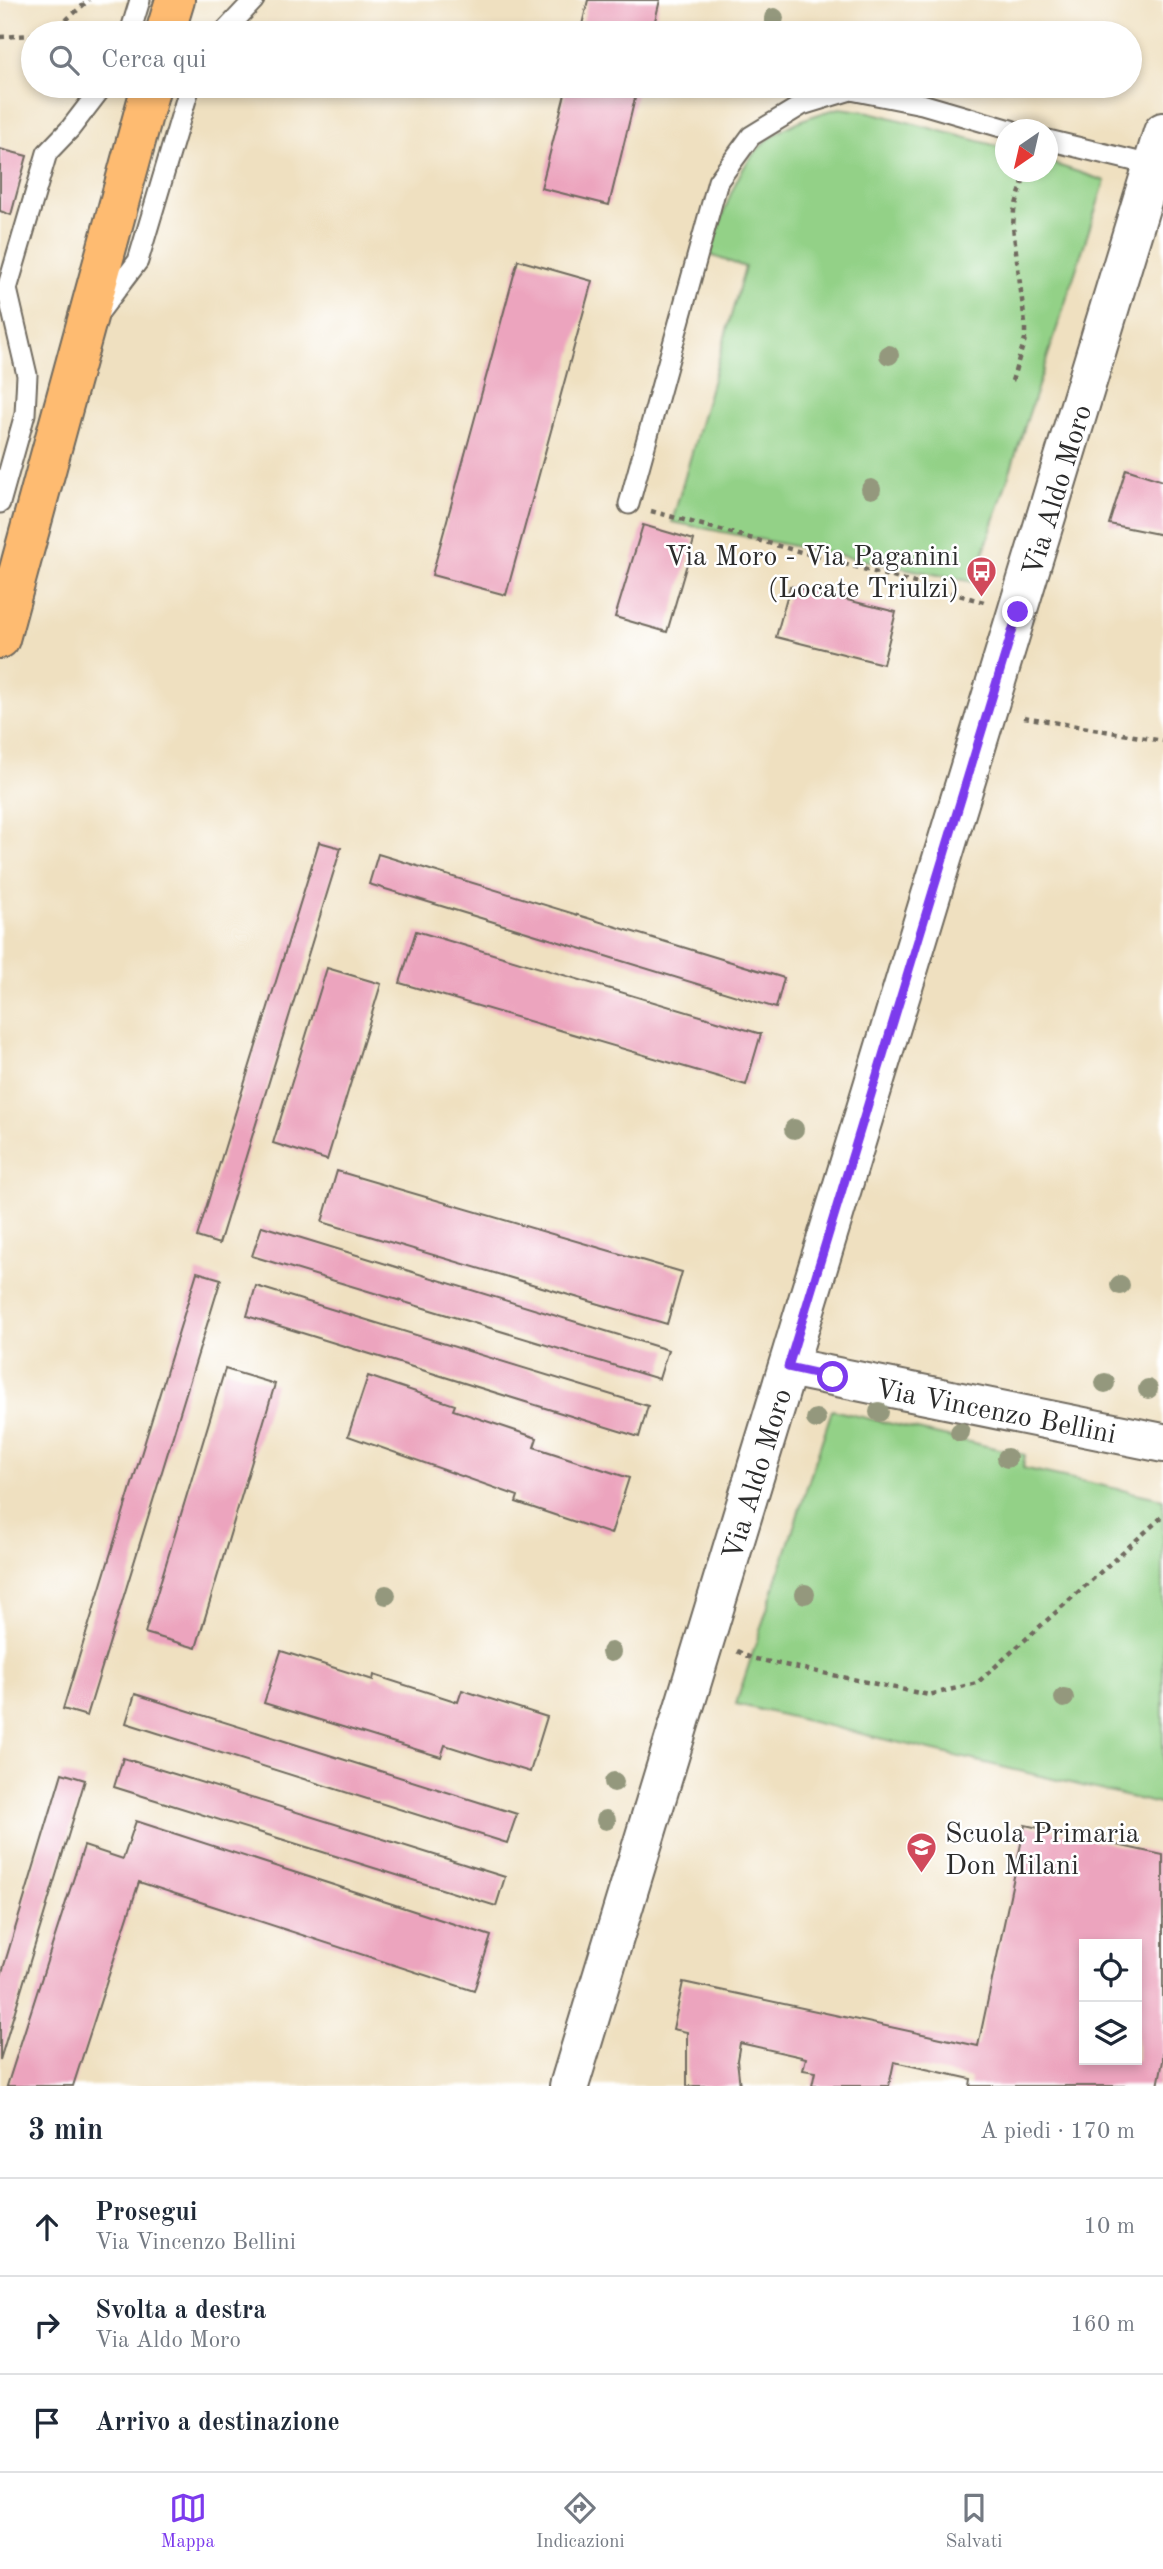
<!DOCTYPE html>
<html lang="it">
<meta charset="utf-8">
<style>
body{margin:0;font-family:"Old Standard TT",serif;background:#f6f6f7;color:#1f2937}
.controls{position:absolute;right:21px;bottom:21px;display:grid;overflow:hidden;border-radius:0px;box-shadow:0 4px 10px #0003}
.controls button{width:63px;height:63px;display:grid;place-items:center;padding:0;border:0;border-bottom:2px solid #e0e1e3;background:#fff;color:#1f2937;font:35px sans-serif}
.compass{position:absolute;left:995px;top:119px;width:63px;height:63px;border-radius:50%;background:#fff;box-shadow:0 4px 10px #0003;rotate:214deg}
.stop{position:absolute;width:21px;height:21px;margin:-16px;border:5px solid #7c3aed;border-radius:50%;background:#fff}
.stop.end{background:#7c3aed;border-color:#fff;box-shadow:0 2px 7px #0008}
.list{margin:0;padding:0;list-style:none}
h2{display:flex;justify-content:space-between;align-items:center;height:91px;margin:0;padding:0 28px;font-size:30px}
h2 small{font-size:23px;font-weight:400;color:#747a83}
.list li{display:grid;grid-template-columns:46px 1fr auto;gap:21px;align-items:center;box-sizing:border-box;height:98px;padding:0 28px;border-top:2px solid #e0e1e3}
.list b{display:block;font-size:26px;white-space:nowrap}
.list p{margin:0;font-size:23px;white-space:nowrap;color:#747a83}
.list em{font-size:23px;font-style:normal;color:#747a83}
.icon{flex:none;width:38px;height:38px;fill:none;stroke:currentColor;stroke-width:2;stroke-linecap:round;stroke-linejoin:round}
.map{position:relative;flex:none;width:1163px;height:2086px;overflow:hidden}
.search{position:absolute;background:#fff;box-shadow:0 4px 10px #0003;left:21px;right:21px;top:21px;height:77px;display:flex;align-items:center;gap:18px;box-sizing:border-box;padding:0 24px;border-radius:38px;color:#747a83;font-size:26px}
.sheet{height:385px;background:#fff}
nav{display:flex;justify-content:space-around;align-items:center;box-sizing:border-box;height:98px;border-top:2px solid #e0e1e3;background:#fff;font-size:19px;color:#747a83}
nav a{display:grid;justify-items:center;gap:4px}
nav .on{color:#7c3aed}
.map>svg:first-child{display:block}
.green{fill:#93d187;stroke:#5f7e59;stroke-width:2}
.building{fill:#eca4be;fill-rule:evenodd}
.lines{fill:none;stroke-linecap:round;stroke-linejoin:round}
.service-casing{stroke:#706a5f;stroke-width:23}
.minor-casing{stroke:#706a5f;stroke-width:42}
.trunk-casing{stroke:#706a5f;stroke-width:42}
.path{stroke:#706a5f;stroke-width:4.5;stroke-dasharray:5 5;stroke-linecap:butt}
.service{stroke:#fff;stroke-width:19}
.minor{stroke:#fff;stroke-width:38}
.trunk{stroke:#febb71;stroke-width:38}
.tree{fill:#94987d}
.route{stroke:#7c3aed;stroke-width:9}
.labels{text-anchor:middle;stroke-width:5;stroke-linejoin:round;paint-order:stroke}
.street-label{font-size:28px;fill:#2b2b2b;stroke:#fff}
.poi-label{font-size:28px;fill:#2b2b2b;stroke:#fff;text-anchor:end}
</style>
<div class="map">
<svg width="1163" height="2086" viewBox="0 0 1163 2086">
<rect width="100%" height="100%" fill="#fff"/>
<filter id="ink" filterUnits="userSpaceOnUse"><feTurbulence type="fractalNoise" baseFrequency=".0143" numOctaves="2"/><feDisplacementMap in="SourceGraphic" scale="14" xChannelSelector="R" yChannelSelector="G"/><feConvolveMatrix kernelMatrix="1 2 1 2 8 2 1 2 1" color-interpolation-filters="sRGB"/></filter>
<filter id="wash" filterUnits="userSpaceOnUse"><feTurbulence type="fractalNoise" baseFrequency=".00686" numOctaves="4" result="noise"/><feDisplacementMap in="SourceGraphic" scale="28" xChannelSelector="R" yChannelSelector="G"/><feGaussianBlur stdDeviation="1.57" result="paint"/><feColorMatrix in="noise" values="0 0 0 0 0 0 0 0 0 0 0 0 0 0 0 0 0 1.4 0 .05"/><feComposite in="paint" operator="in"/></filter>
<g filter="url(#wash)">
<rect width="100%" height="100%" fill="#efe0c0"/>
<!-- green -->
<path class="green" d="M840 108 870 112 1005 148 1006 172H1048V162L1105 181 974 582 672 522 745 267 710 255C737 171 746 131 840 108Z
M832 1410 1025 1455 1023 1468 1163 1499V1805L736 1704Z"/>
<g id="blocks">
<!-- building -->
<path class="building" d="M588 0H660L652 33H580Z
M567 86H638L609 205 541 188Z
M0 149 27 156 11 215 0 211Z
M518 260 592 281 506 595 432 575Z
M1126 469 1163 481V535L1109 524Z
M643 525 694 540 667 632 615 617Z
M790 586 896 612 883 664 776 637Z
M319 842 341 848 219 1244 197 1237Z
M378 854 784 978 776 1008 369 884Z
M416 931 761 1034 746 1085 400 983Z
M327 968 381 984 327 1160 273 1143Z
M337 1171 682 1272 667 1324 322 1222Z
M262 1226 668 1350 659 1379 252 1256Z
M197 1272 221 1279 87 1716 63 1709Z
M256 1286 648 1406 639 1437 247 1316Z
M225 1369 275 1384 196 1648 145 1633Z
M368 1376 455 1405 453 1410 537 1438 534 1447 629 1478 611 1534 516 1502 518 1496 348 1436Z
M281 1651 373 1680 374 1675 458 1702 462 1690 547 1717 530 1772 445 1745 441 1757 264 1703Z
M135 1694 517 1814 507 1843 126 1723Z
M123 1758 505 1877 496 1906 114 1787Z
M62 1773 85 1780 0 2060V1979Z
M136 1821 491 1936 474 1991 139 1882 73 2086H7L84 1846 123 1859Z
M1025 1825 1163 1855V2061L1158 2086H970L971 2079 894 2062 889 2086H812L815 2072 803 2070 806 2058 740 2043 737 2060 740 2086H687V2032L673 2029 683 1982 978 2046ZM1084 1944H1137V2060H1084Z"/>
</g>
</g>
<g filter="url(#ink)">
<use href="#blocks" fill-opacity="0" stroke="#706a5f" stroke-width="2"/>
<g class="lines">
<defs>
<path id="service" d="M130 33 140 0
M223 33 254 0
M1048 140 1155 166
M101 310 138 261 190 86
M0 503 25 414 27 375 7 289 47 153 70 129 103 86
M629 504 718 181 751 136 802 105 851 90 922 104 1011 130"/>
<path id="minor" d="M788 1367 1163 1443
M569 2086 1163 132"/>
<path id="trunk" d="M165 33 175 0
M0 639 151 86"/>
</defs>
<!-- service casing -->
<use href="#service" class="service-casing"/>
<!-- minor casing -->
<use href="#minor" class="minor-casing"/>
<!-- trunk casing -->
<use href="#trunk" class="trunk-casing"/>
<!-- path -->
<path class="path" d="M39 33 65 21 89 0
M0 37 33 35
M1012 381 1025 339V324L1013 227 1014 211 1026 172
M651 511 984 602
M1024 717 1163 741
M737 1651 751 1658 929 1695 977 1683 1163 1516"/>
<!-- service -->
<use href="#service" class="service"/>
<!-- minor -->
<use href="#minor" class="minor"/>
<!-- trunk -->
<use href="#trunk" class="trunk"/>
</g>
<!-- trees -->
<g class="tree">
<circle cx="774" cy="18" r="10"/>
<circle cx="889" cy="355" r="10"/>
<circle cx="871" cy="489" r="10"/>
<circle cx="794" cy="1129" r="10"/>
<circle cx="1120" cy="1285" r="10"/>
<circle cx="1105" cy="1383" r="10"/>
<circle cx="1148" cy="1389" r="10"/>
<circle cx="879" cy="1412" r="10"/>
<circle cx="816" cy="1419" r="10"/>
<circle cx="960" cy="1432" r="10"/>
<circle cx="1007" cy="1458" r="10"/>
<circle cx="805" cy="1594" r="10"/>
<circle cx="386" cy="1595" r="10"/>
<circle cx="611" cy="1652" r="10"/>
<circle cx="1064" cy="1698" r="10"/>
<circle cx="614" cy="1782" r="10"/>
<circle cx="606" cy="1820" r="10"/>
</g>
</g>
<g class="lines" filter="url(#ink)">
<!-- route -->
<path class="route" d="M833 1377 788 1367 1018 612"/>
</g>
<!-- icons -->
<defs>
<symbol id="bus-pin" viewBox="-11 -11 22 30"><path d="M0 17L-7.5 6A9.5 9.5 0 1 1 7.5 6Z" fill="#d1495b" stroke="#fff"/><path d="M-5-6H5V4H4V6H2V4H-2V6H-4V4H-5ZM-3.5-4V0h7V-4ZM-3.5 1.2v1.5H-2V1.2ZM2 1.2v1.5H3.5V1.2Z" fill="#fff"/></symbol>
<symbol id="school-pin" viewBox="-11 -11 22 30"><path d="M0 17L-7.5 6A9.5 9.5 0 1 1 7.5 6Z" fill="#d1495b" stroke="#fff"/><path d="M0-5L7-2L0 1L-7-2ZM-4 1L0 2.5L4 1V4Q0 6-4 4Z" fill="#fff"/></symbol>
</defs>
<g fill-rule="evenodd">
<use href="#bus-pin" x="964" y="554" width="35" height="47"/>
<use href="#school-pin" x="904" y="1830" width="35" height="47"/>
</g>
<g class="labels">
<!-- street labels -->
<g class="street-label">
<text transform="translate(1056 490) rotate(-73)" y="10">Via Aldo Moro</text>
<text transform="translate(996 1410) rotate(11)" y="10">Via Vincenzo Bellini</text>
<text transform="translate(756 1474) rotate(-73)" y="10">Via Aldo Moro</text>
</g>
<!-- poi labels -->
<g class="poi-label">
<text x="959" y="565">Via Moro - Via Paganini<tspan x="959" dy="32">(Locate Triulzi)</tspan></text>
<text x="945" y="1842" text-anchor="start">Scuola Primaria<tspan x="945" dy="32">Don Milani</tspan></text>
</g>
</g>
</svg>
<div class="controls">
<button><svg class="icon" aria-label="locate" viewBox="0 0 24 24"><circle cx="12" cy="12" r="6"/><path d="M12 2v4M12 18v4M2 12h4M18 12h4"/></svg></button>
<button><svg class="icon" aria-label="layers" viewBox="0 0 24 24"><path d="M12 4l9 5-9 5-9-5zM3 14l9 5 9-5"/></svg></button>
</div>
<svg class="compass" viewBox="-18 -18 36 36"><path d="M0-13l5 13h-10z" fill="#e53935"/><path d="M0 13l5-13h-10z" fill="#747a83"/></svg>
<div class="stop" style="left:833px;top:1377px"></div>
<div class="stop end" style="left:1018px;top:612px"></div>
<div class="search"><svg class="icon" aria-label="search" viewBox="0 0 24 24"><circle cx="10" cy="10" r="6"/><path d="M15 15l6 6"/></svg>Cerca qui</div>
</div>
<section class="sheet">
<h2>3 min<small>A piedi · 170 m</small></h2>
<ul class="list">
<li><svg class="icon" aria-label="ahead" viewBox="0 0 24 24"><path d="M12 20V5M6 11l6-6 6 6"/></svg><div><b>Prosegui</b><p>Via Vincenzo Bellini</p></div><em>10 m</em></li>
<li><svg class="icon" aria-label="right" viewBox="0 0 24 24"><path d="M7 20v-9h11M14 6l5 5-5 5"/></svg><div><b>Svolta a destra</b><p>Via Aldo Moro</p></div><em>160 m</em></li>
<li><svg class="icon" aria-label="arrive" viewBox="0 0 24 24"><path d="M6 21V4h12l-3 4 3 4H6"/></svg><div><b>Arrivo a destinazione</b></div></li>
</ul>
</section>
<nav>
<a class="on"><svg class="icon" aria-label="map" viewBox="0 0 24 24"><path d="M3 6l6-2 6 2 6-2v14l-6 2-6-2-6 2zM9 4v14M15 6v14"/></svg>Mappa</a>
<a><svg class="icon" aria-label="directions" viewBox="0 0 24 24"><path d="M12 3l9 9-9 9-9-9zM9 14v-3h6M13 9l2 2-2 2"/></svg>Indicazioni</a>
<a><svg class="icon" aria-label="saved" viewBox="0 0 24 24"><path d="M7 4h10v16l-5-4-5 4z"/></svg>Salvati</a>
</nav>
